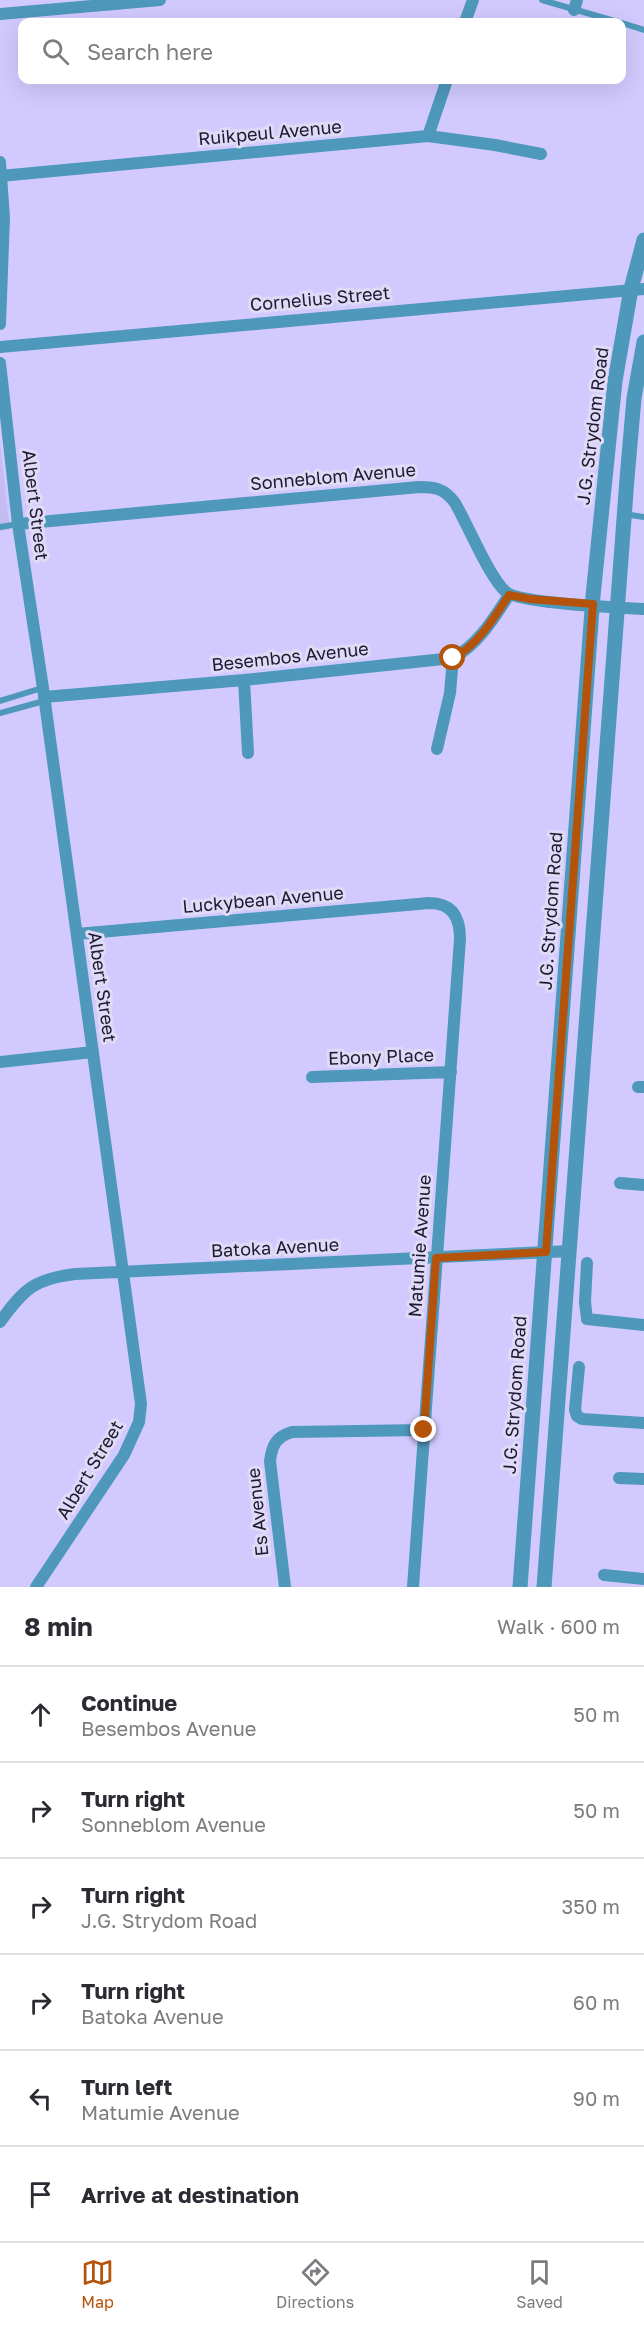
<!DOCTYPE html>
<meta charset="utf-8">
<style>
body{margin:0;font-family:"Golos Text",sans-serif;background:#f7f7f7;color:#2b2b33}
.stop{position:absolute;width:18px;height:18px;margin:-14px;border:4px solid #b45309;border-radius:50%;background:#fff}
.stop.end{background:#b45309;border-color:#fff;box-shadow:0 2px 6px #0008}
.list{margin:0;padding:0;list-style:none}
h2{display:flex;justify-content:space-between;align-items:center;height:78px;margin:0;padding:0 24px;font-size:26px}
h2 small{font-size:20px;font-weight:400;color:#7c7c81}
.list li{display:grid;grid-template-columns:39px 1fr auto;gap:18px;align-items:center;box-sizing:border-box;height:96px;padding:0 24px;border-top:2px solid #e1e1e2}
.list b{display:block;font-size:22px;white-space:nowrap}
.list p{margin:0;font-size:20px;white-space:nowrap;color:#7c7c81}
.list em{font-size:20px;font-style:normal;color:#7c7c81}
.icon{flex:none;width:33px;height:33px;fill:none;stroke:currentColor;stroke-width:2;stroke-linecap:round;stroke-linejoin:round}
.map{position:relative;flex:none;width:644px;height:1587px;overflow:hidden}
.search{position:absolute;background:#fff;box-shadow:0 6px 24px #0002;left:18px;right:18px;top:18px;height:66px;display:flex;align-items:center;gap:15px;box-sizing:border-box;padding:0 21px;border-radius:12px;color:#7c7c81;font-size:22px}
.sheet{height:654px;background:#fff}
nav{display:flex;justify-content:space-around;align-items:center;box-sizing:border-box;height:84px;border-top:2px solid #e1e1e2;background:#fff;font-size:16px;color:#7c7c81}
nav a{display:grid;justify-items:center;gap:3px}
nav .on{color:#b45309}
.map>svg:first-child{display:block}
.built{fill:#c5bcf4}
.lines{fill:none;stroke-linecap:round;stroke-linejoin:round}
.service{stroke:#4e98bc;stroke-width:6}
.minor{stroke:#4e98bc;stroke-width:12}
.tertiary{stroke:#4e98bc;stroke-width:15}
.route{stroke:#b45309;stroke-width:8}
.labels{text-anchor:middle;stroke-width:6;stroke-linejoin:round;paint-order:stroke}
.street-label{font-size:18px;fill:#1e1930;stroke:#dfdbf6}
</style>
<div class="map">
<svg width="644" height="1587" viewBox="0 0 644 1587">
<rect width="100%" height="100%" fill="#d2cafe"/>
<!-- built -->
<path class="built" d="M0 443 10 530 0 531Z"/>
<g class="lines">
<!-- service -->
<path class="service" d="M542 0 618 22
M622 23 644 30
M624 514 644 517
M0 527 18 524
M0 701 42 688
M0 713 44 701"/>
<!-- minor -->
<path class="minor" d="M574 10 577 0
M0 14 160 0
M465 22 473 0
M428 136 447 80
M0 162 4 218 0 324
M0 176 428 136 495 145 541 154
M0 347 644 289
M0 363 18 524 43 688 141 1404 139 1422 124 1455 36 1587
M18 524 419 487C436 487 445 489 455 503 468 525 489 577 506 592 518 603 622 608 644 609
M244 680 248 753
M44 697 244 680 453 658C478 645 494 618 509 595
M437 749 450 693 453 658
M77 934 429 903C452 903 460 917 460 939L413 1587
M0 1062 93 1052
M312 1077 451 1072
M638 1087H644
M620 1183 644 1185
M587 1263 585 1302 587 1319 644 1325
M0 1322C24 1289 34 1279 75 1274L570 1251
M579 1367 575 1410 577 1416 582 1419 644 1423
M619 1478 644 1479
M604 1575 644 1579
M285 1587 270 1461C272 1445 276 1437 292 1432L424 1430"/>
<!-- tertiary -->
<path class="tertiary" d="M520 1587 593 596 615 381 631 289 644 240
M544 1587 627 479 634 398 644 342"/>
</g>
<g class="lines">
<!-- route -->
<path class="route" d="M424 1430 436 1258 546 1252 593 604 530 599 509 595C494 618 478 645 453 658"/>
</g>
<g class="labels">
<!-- street labels -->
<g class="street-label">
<text transform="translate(270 133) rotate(-5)" y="6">Ruikpeul Avenue</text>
<text transform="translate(320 299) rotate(-5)" y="6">Cornelius Street</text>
<text transform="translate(593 426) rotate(-83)" y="6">J.G. Strydom Road</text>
<text transform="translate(333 477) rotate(-5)" y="6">Sonneblom Avenue</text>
<text transform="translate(35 505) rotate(83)" y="6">Albert Street</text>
<text transform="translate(290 657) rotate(-6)" y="6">Besembos Avenue</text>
<text transform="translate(263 900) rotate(-5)" y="6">Luckybean Avenue</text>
<text transform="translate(551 911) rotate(-86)" y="6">J.G. Strydom Road</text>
<text transform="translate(102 987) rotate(82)" y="6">Albert Street</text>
<text transform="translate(381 1057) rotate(-2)" y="6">Ebony Place</text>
<text transform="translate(420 1246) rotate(-86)" y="6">Matumie Avenue</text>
<text transform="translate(275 1248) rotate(-3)" y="6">Batoka Avenue</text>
<text transform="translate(515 1395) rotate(-86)" y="6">J.G. Strydom Road</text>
<text transform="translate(90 1470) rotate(-59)" y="6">Albert Street</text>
<text transform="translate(258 1512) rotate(-96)" y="6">Es Avenue</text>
</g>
</g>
</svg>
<div class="stop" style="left:453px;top:658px"></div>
<div class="stop end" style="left:424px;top:1430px"></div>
<div class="search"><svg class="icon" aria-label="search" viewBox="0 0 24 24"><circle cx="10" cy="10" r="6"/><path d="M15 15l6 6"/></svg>Search here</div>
</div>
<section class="sheet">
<h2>8 min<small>Walk · 600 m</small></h2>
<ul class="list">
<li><svg class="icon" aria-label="ahead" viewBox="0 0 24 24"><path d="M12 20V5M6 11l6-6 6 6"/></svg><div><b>Continue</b><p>Besembos Avenue</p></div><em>50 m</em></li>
<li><svg class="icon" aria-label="right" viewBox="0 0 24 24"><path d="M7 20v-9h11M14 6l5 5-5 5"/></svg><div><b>Turn right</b><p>Sonneblom Avenue</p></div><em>50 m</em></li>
<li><svg class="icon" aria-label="right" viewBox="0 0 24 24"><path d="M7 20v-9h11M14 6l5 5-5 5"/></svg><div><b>Turn right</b><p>J.G. Strydom Road</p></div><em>350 m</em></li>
<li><svg class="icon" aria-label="right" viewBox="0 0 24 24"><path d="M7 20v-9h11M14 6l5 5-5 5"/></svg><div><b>Turn right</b><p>Batoka Avenue</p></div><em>60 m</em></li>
<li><svg class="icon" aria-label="left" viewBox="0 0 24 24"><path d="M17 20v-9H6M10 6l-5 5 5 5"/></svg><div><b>Turn left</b><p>Matumie Avenue</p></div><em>90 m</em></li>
<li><svg class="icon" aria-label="arrive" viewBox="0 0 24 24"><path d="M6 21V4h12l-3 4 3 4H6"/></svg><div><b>Arrive at destination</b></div></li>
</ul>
</section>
<nav>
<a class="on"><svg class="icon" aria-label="map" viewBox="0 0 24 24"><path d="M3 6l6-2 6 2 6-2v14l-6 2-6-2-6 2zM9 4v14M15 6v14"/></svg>Map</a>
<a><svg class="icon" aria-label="directions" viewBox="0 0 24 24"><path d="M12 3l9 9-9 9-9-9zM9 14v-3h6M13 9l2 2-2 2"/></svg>Directions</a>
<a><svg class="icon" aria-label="saved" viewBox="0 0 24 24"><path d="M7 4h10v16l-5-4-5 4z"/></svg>Saved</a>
</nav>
